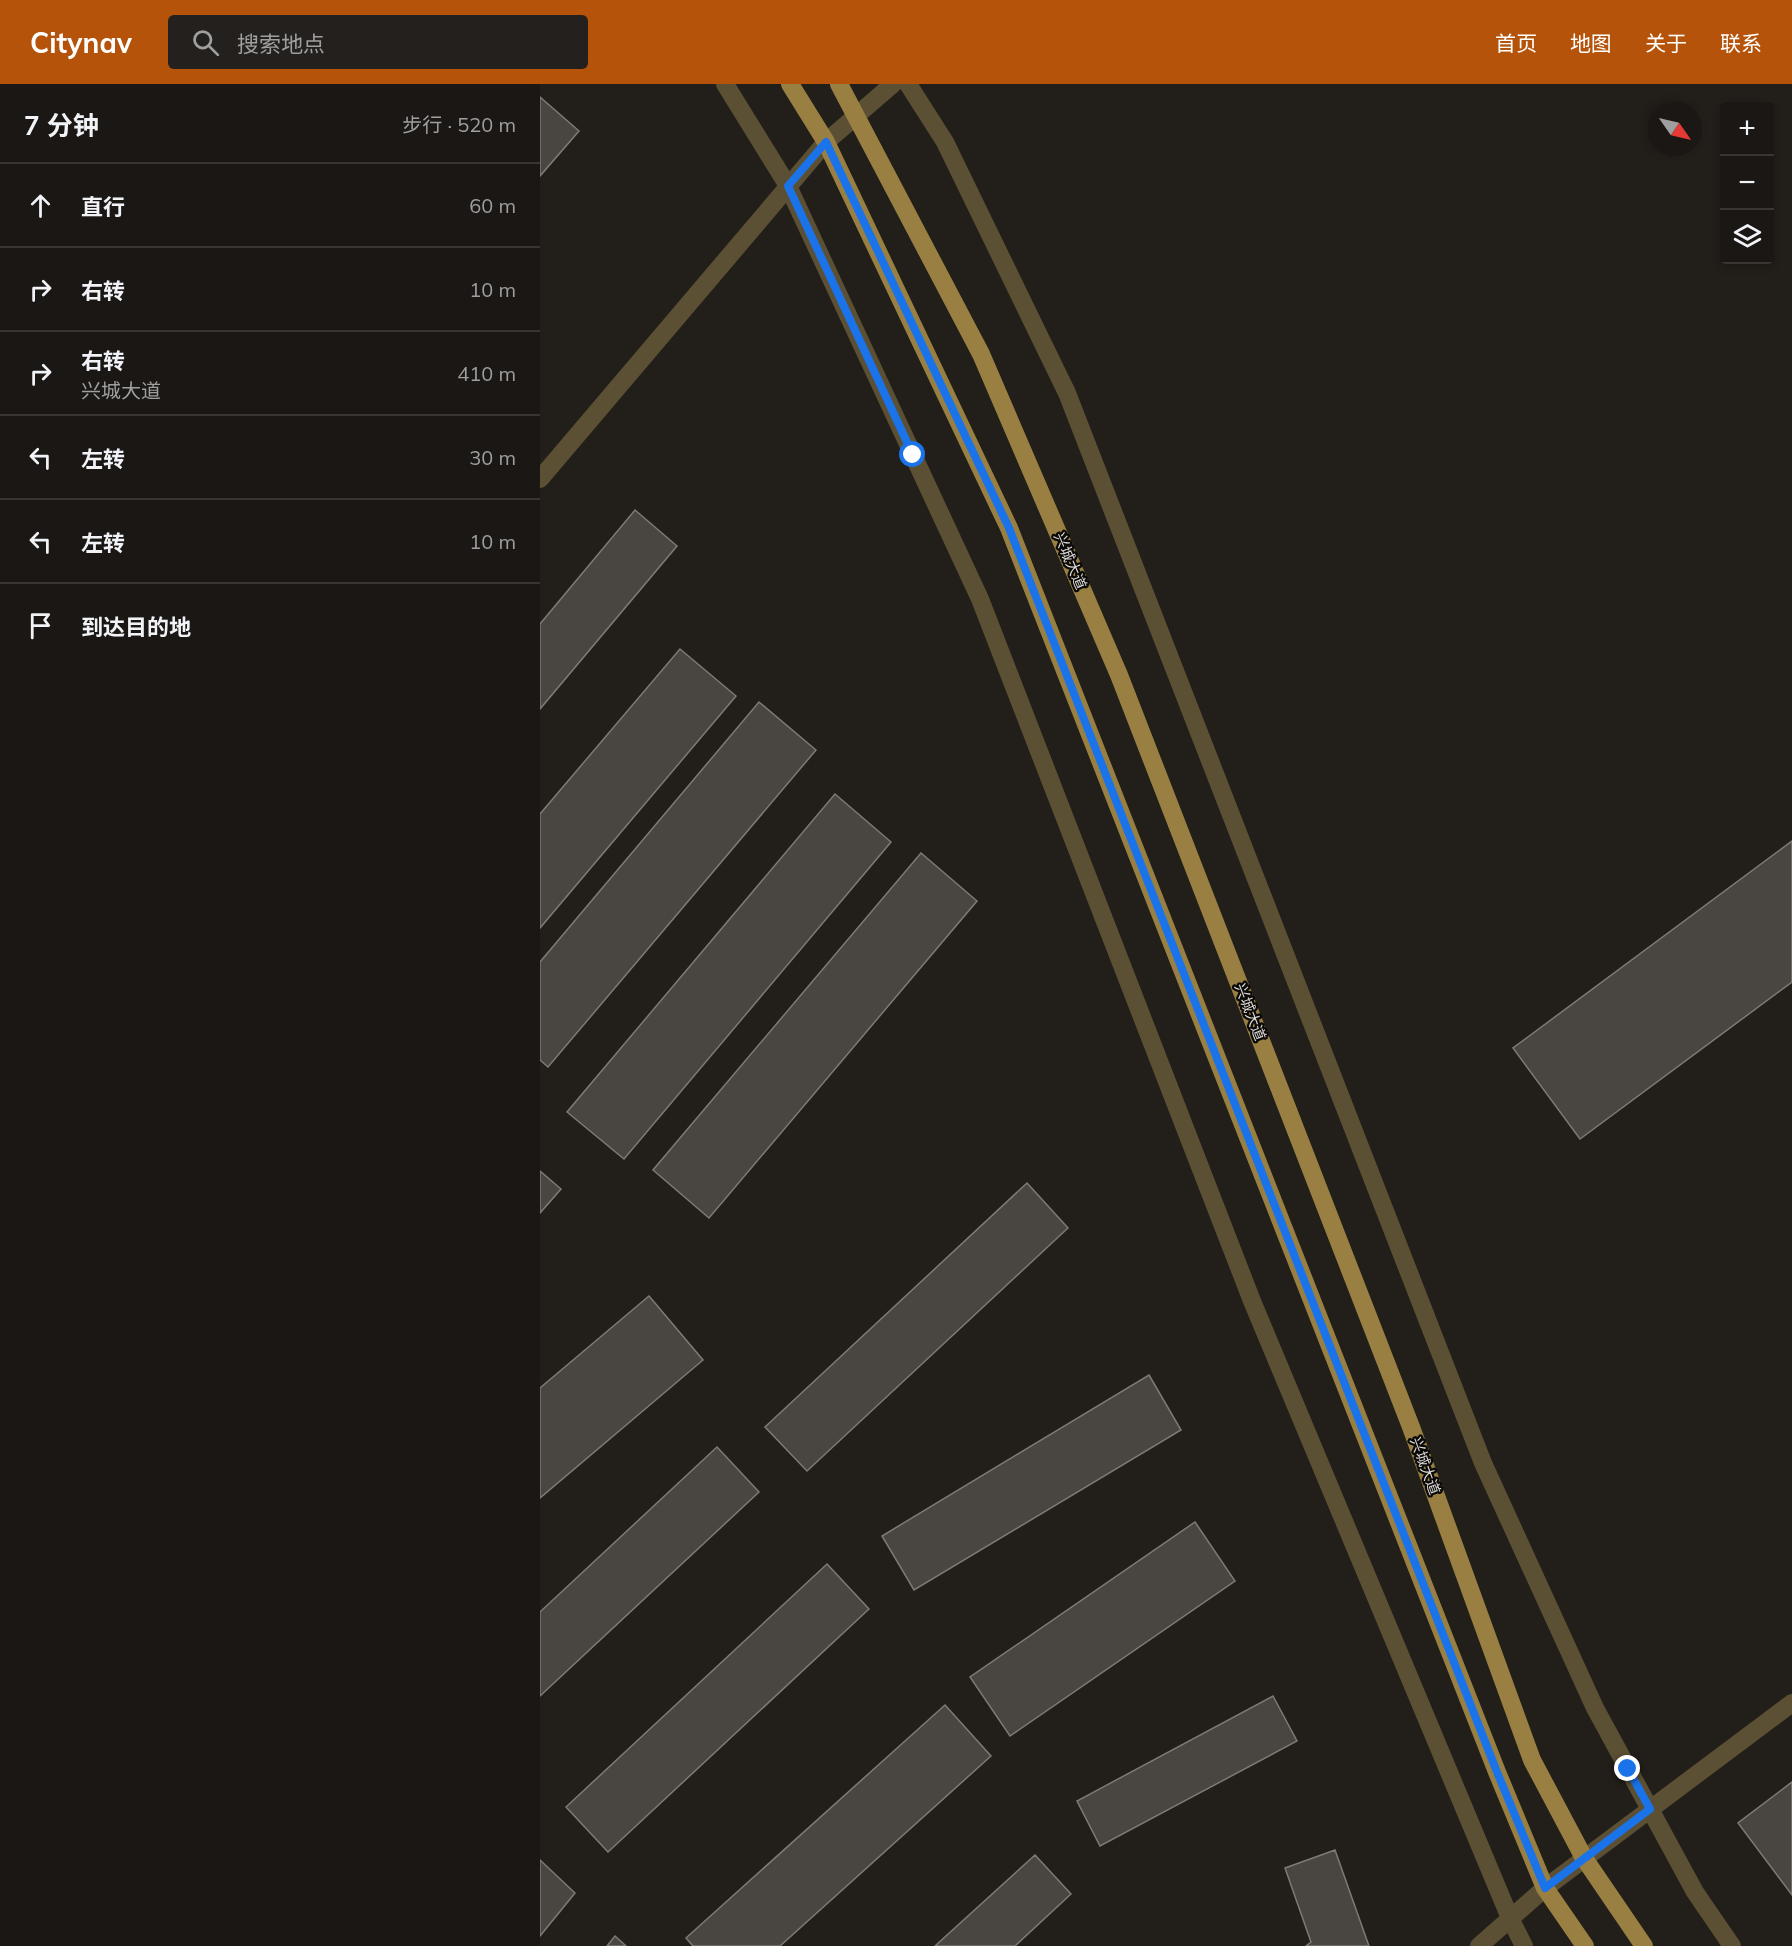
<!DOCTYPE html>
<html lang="zh">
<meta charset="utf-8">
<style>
body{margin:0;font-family:Mulish,"Noto Sans SC",sans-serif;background:#23201d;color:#f1f3f6}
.controls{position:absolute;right:18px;top:18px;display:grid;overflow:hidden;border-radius:6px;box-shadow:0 3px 9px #0003}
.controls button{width:54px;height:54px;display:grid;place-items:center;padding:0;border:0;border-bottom:2px solid #383634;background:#1a1714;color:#f1f3f6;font:30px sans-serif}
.compass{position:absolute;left:1108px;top:18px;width:54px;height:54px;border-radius:50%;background:#1a1714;box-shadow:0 3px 9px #0003;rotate:124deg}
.stop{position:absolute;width:18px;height:18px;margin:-14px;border:4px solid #1a73e8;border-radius:50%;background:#fff}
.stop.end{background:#1a73e8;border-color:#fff;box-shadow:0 2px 6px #0008}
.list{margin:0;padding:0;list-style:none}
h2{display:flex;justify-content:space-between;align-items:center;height:78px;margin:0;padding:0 24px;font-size:26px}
h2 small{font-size:20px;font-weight:400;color:#9f9fa0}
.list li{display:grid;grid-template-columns:39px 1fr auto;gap:18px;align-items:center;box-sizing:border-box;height:84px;padding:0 24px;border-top:2px solid #383634}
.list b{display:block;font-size:22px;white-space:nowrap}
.list p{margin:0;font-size:20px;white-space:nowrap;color:#9f9fa0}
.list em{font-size:20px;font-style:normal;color:#9f9fa0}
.icon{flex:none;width:33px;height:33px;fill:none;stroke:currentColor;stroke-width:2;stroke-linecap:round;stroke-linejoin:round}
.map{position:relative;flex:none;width:1252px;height:1862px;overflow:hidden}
header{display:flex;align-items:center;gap:36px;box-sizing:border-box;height:84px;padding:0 30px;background:#b45309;color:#fff}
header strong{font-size:28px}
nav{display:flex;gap:33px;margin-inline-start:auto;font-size:21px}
.search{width:420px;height:54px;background:#23201d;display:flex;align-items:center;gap:15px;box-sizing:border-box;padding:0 21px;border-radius:6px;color:#9f9fa0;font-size:22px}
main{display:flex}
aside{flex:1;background:#1a1714}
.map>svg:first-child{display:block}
.building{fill:#494540;stroke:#7e7a75;stroke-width:1.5}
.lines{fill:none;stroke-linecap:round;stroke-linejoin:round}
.minor{stroke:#5c5034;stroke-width:18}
.major{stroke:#998042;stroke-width:18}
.route{stroke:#1a73e8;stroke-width:8}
.labels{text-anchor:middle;stroke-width:4.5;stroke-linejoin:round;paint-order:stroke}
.street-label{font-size:15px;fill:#dbd9d6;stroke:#0b0907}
</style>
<header>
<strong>Citynav</strong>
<div class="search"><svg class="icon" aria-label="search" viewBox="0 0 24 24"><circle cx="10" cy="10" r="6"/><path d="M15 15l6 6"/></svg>搜索地点</div>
<nav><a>首页</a><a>地图</a><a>关于</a><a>联系</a></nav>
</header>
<main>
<aside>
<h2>7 分钟<small>步行 · 520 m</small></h2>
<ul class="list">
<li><svg class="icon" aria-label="ahead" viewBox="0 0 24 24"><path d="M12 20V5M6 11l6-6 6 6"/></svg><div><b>直行</b></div><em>60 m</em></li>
<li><svg class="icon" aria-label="right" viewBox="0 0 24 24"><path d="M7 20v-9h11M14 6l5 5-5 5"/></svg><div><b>右转</b></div><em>10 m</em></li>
<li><svg class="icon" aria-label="right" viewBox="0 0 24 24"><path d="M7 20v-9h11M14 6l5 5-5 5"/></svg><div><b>右转</b><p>兴城大道</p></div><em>410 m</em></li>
<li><svg class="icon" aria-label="left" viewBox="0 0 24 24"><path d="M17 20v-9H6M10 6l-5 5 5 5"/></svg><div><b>左转</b></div><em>30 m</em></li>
<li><svg class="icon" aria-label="left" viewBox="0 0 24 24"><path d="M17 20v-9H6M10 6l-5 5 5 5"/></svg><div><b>左转</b></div><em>10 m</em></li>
<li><svg class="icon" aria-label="arrive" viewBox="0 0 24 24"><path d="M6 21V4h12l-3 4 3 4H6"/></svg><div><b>到达目的地</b></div></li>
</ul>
</aside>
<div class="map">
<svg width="1252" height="1862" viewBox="0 0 1252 1862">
<rect width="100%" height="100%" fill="#221f1a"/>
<!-- building -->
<path class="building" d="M0 13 39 47 0 92Z
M95 426 137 462 0 625V540Z
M140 565 196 612 0 844V730Z
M219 618 276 666 8 983 0 976V878Z
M295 710 351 758 84 1075 27 1028Z
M1252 757V898L1040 1055 973 964Z
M381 769 437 817 169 1134 113 1086Z
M0 1087 21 1105 0 1129Z
M487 1099 528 1144 267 1387 225 1343Z
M109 1212 163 1276 0 1414V1304Z
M609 1291 641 1346 374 1506 342 1452Z
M177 1363 219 1408 0 1612V1528Z
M655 1438 695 1497 470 1652 430 1593Z
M287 1480 329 1525 68 1768 26 1723Z
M733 1612 757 1657 560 1762 537 1717Z
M405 1621 451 1672 240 1862H153L146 1854Z
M1252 1698V1811L1198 1739Z
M795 1766 829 1862H766L771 1858 745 1784Z
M495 1771 531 1810 475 1862H395Z
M0 1776 35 1809 0 1852Z
M75 1852 86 1862H67Z"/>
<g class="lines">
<!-- minor -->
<path class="minor" d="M185 0 248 102 440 515 712 1217 970 1834 984 1862
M368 0 405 58 527 309 943 1379 1055 1624 1155 1808 1192 1862
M0 395 286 58 353 0
M939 1862 1005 1804 1252 1619"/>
<!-- major -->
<path class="major" d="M250 0 286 58 469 444 957 1688 1005 1804 1045 1862
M299 0 441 270 579 591 871 1343 992 1676 1044 1774 1104 1862"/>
</g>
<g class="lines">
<!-- route -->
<path class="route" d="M373 371 248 102 286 58 469 444 957 1688 1005 1804 1110 1725 1088 1685"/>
</g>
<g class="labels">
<!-- street labels -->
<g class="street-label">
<text transform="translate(530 477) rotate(67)" y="5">兴城大道</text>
<text transform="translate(710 928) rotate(69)" y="5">兴城大道</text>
<text transform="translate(885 1382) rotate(70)" y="5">兴城大道</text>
</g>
</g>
</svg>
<div class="controls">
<button>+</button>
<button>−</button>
<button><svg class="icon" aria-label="layers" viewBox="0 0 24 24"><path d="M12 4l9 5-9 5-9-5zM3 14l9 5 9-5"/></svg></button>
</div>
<svg class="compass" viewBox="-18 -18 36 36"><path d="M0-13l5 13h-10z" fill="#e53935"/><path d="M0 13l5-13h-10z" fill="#9f9fa0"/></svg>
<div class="stop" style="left:373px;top:371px"></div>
<div class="stop end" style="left:1088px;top:1685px"></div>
</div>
</main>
